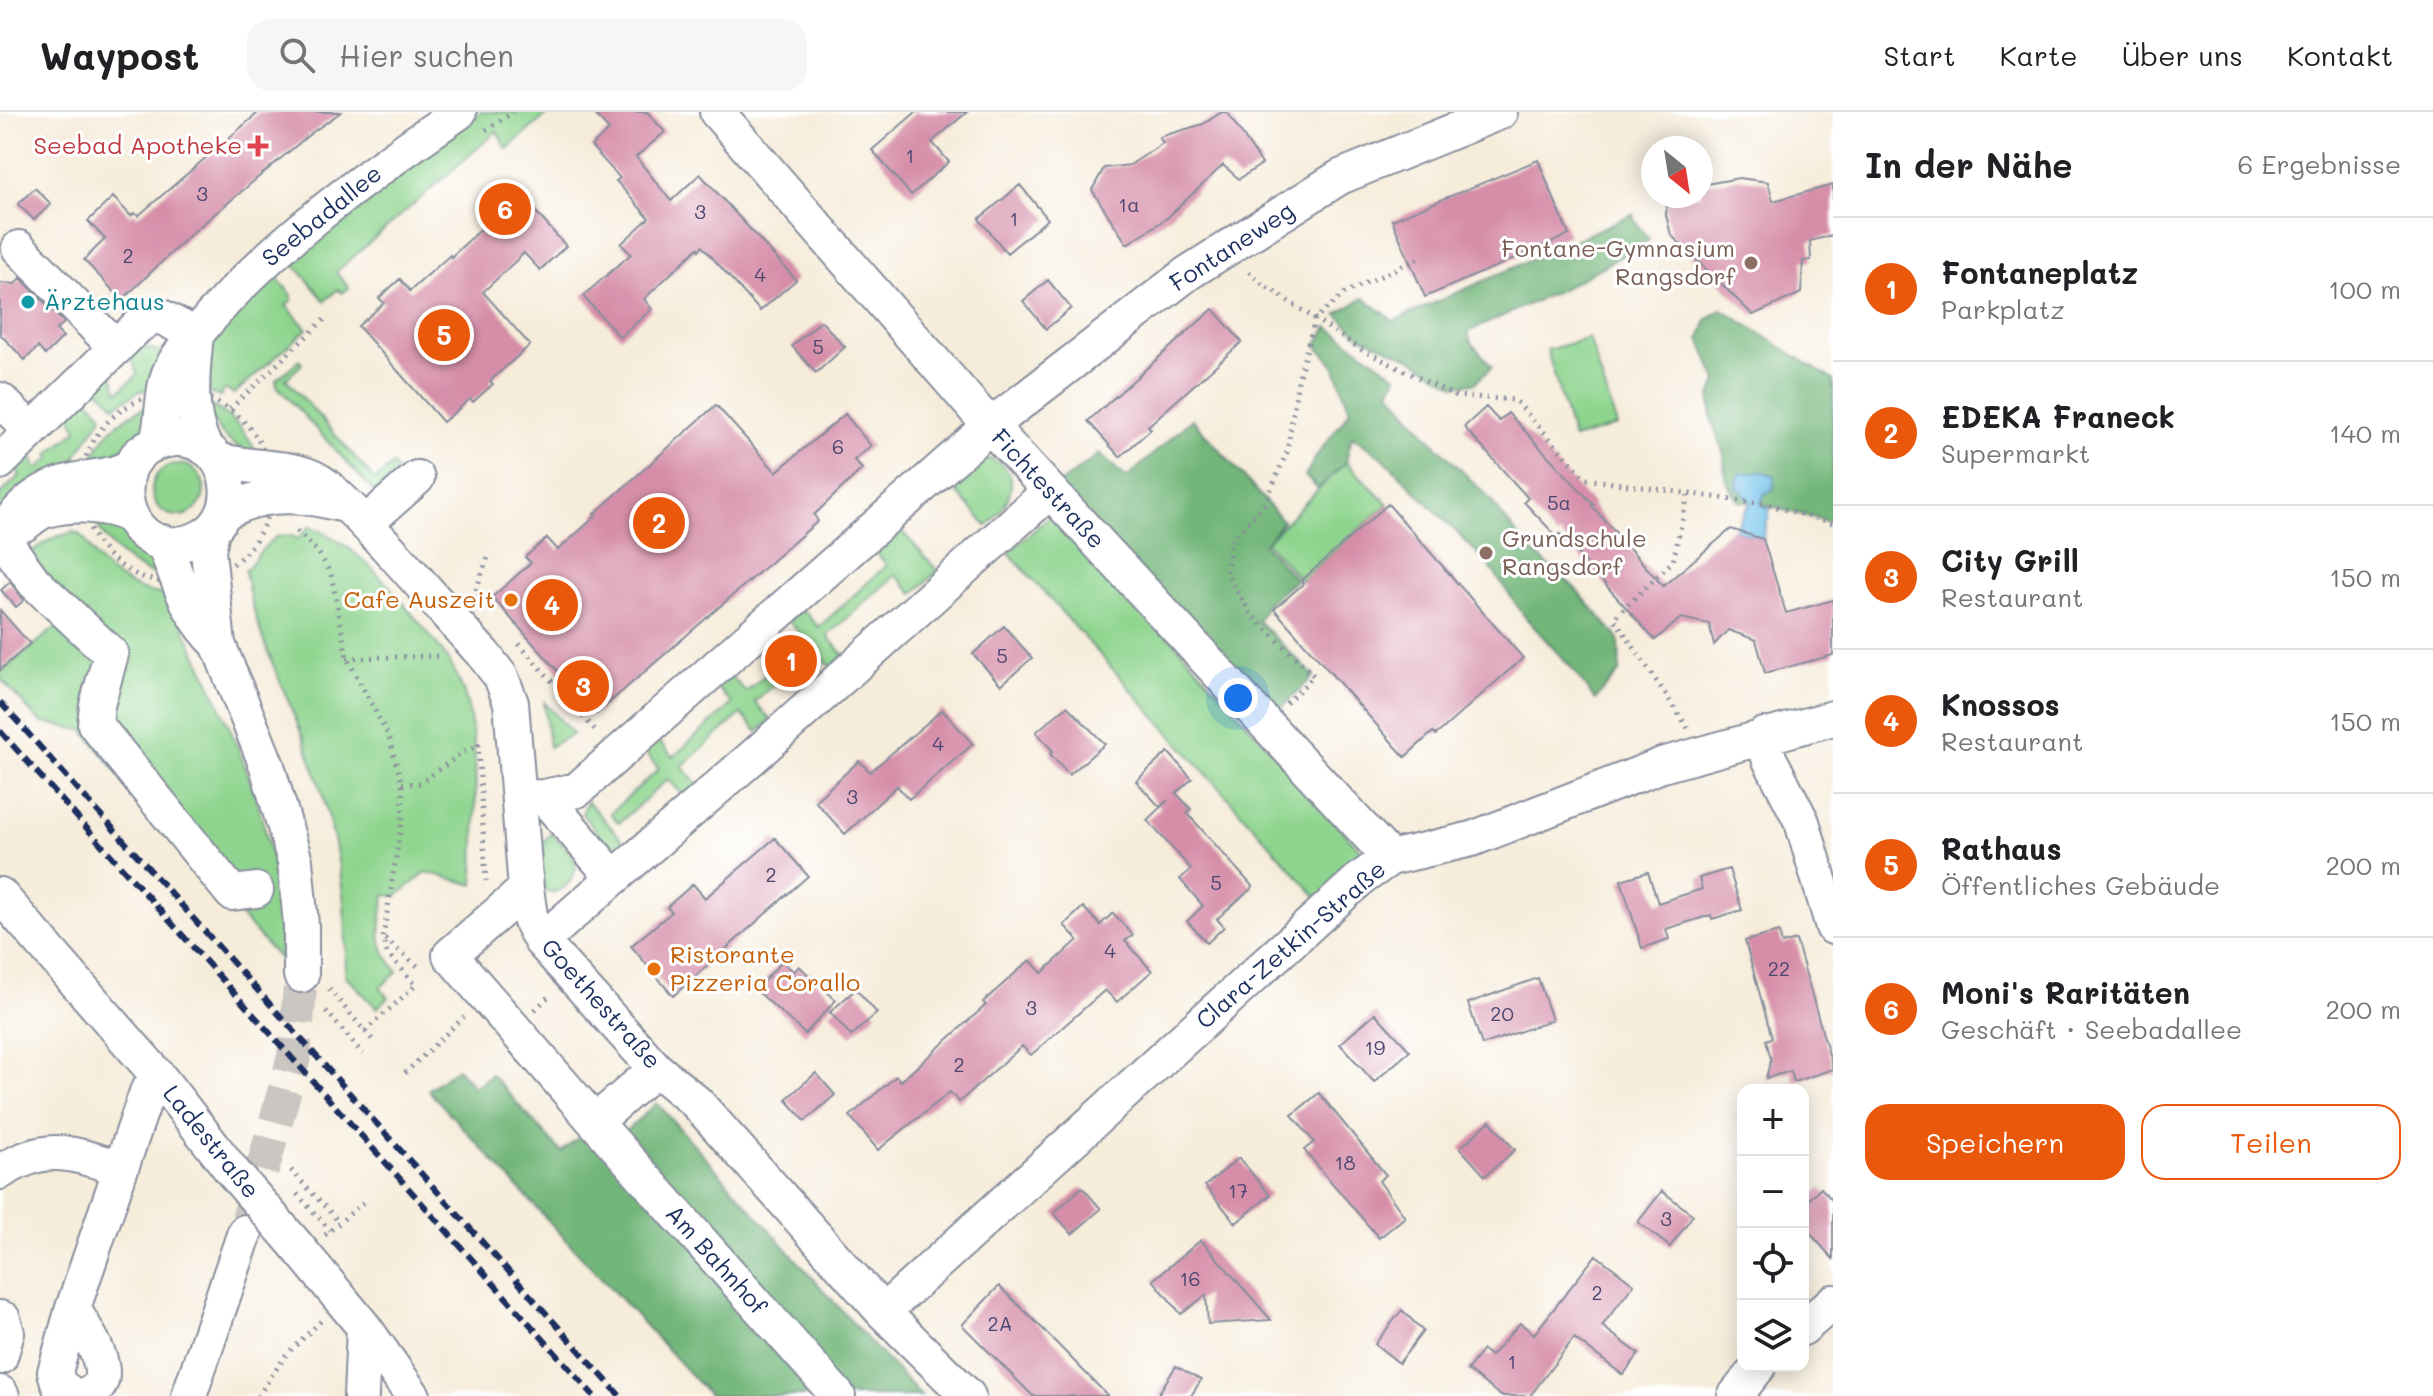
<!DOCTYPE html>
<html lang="de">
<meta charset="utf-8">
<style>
body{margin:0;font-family:Mali,sans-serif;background:#f6f6f6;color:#202124}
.controls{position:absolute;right:24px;bottom:24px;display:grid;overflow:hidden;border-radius:16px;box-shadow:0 4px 20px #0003}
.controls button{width:72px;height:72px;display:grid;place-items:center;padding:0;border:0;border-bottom:2px solid #e0e0e0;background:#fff;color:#202124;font:40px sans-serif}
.compass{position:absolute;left:1641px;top:24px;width:72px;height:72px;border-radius:50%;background:#fff;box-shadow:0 4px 20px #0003;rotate:150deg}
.you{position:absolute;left:1238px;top:586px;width:28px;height:28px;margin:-20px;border:6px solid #fff;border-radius:50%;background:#1a73e8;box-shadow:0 0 0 12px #1a73e833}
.badge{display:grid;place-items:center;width:52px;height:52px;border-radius:50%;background:#ea580c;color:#fff;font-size:26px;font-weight:700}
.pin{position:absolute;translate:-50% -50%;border:4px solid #fff;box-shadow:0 2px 8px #0006}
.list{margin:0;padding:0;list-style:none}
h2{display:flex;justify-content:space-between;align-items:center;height:104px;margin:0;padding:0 32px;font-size:34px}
h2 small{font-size:26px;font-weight:400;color:#757577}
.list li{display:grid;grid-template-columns:52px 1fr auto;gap:24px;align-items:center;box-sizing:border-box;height:144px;padding:0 32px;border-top:2px solid #e0e0e0}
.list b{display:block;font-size:30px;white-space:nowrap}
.list p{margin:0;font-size:26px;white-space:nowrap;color:#757577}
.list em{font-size:26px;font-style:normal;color:#757577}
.actions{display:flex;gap:16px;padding:24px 32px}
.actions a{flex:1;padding:18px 0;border:2px solid #ea580c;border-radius:24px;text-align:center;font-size:28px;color:#ea580c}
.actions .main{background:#ea580c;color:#fff}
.icon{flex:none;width:44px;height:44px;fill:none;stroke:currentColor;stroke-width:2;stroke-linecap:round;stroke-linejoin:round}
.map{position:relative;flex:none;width:1833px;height:1284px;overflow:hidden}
header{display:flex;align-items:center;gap:48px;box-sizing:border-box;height:112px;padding:0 40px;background:#fff;border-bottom:2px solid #e0e0e0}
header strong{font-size:38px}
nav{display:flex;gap:44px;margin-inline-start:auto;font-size:28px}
.search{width:560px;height:72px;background:#f6f6f6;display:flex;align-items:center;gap:20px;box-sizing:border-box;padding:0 28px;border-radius:24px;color:#757577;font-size:30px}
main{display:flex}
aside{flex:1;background:#fff}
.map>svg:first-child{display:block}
.green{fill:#8ed48e;stroke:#548276;stroke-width:2}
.forest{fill:#72b679;stroke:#46726c;stroke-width:2}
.water{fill:#6dbfe9;stroke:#4477a4;stroke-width:2}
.building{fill:#d58da8}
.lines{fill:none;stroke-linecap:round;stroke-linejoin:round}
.minor-tunnel{stroke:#cac6c1;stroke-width:34;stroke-dasharray:34 17;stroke-linecap:butt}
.minor-casing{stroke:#888e9c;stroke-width:38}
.path{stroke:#888e9c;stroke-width:5;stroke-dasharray:2 6;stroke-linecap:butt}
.minor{stroke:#fff;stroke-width:34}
.rail{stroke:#1b2f5e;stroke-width:6;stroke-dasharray:12 6;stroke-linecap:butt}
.minor-bridge-casing{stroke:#888e9c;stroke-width:38;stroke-linecap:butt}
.minor-bridge{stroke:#fff;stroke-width:34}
.health-dot{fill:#e0444e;stroke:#fff;stroke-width:3}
.education-dot{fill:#8d6e63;stroke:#fff;stroke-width:3}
.culture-dot{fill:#0f9aa8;stroke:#fff;stroke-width:3}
.food-dot{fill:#e8710a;stroke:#fff;stroke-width:3}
.labels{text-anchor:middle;stroke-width:6;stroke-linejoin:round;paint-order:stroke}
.number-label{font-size:20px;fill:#4a4670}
.health-label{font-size:24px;fill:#be3a42;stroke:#fff;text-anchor:end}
.street-label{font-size:24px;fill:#1b2f5e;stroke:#fff}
.education-label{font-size:24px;fill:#785e54;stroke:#fff;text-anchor:end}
.culture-label{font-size:24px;fill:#0d838f;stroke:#fff;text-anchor:start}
.food-label{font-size:24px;fill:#c56008;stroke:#fff;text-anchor:end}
</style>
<header>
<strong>Waypost</strong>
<div class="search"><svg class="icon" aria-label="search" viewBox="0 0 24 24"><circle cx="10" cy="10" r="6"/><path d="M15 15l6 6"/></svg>Hier suchen</div>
<nav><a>Start</a><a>Karte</a><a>Über uns</a><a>Kontakt</a></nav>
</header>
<main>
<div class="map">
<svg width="1833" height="1284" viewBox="0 0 1833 1284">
<rect width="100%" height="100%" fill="#fff"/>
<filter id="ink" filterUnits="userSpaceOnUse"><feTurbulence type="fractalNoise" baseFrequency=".0125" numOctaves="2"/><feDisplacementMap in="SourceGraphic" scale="16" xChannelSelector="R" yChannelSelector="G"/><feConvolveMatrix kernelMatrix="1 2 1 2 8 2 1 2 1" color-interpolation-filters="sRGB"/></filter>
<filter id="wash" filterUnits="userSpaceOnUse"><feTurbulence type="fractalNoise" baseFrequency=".006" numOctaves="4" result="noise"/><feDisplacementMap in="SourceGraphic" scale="32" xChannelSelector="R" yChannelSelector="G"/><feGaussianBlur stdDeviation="1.8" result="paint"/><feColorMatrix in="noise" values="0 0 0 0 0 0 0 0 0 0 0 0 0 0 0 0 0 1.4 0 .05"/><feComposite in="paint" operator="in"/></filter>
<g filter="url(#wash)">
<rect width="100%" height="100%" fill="#f6ecda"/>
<!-- green -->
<path class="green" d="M481 0H550L507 37 497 19 336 160 349 176 342 181 338 177 325 189 294 152 295 142 401 57Z
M273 161 292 183V188L286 193 307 217 234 282 225 277 220 285 209 281C209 269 207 254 210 242 218 211 253 184 273 161Z
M1589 226 1617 314 1573 327 1547 238Z
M143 235 162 240 157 276 140 279 115 294 95 273 111 259 118 280 137 263 131 242Z
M299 248 302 252 286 267 375 368 393 353 396 357V361L374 380 277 274 276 268Z
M85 284 102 301 101 307 77 342 75 357 0 404V383L20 363 15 353 29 338 37 357 51 346 49 342 77 318 69 299Z
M206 292C229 300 249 321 258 345 231 334 215 321 206 292Z
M150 293C148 299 148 308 145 314 135 333 110 346 91 355 98 322 121 306 150 293Z
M986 346C1027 356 1010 395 987 414L946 368 977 347Z
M1346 350 1388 392 1301 469 1266 430Z
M152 378a26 26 0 1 1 52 0a26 26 0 1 1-52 0Z
M1056 398 1361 739V747L1321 790 1009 441Z
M92 404C126 413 147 437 166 466 130 458 109 436 92 404Z
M896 413 938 459 913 482 896 463 827 524 844 543 831 555 814 537 755 590 771 608 758 620 741 602 682 654 698 673 685 685 668 667 619 711 610 701 659 657 644 639 657 627 673 645 732 592 716 574 729 562 746 580 805 527 789 509 802 497 819 515 887 453 871 435Z
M310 414C349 430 377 459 403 491 423 516 448 541 460 571 483 624 474 714 474 773L426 760 397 784 385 783C380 817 373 833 398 859L380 876 389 885 377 896 345 863C351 777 329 687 296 608 276 558 253 512 245 459 260 443 273 412 298 427Z
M74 420C86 424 88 435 95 444 113 467 139 481 168 483 210 572 259 664 274 762 279 790 279 819 280 848L184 741 83 618 40 610 0 566V561L73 501 30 441 53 426Z
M544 590 573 622 549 635Z
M587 689 629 735 619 739 611 737 582 702Z
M551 721 570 740 576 752C575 767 565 780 548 781L543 776C541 755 535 736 551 721Z"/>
<!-- forest -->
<path class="forest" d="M1633 102 1635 109 1649 127 1638 135 1560 178 1468 220 1471 230 1492 255 1475 271 1454 273 1414 248 1360 224 1337 202 1364 186 1394 209Z
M1722 197 1833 268V411L1761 392 1764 383 1738 375 1751 390 1738 389 1725 365 1724 343 1712 309 1710 286 1717 269 1700 227 1707 208Z
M1328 215 1397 264 1390 279 1430 327 1487 384 1526 434 1574 475 1619 527 1620 559 1595 588 1573 558 1525 505 1488 452 1384 347 1352 324 1346 350 1318 377 1305 364 1317 343 1350 299 1334 253 1316 233Z
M1192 307 1283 409 1264 433 1296 468 1267 491 1258 509 1314 564 1265 611 1056 375 1099 342 1127 366Z
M457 956 474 975 491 962 561 1040 591 1016 610 1033 657 991 875 1236 922 1284H710L428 978Z"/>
<!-- water -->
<path class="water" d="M1761 359 1775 364 1773 377 1764 383 1761 391 1770 398 1763 427 1734 418 1751 390 1737 375 1739 362Z"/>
<g id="blocks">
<!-- building -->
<path class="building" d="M259 0H341L310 22 192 121 122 188 84 148 105 127 88 109 113 85 131 104 134 101 138 104Z
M593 0H647L665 20 636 45 671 89 700 62 796 168 760 199 702 134 699 138 698 136 644 187 652 197 620 225 583 184 631 142 621 132 649 106 616 69 620 66 591 34 609 18Z
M916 0H967L932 30 949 50 911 83 872 38Z
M1222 0H1227L1262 52 1239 67 1223 53 1167 106 1127 132 1092 78 1104 56 1130 53 1163 31 1159 25 1203 12Z
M1538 48 1569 123 1425 185 1392 108Z
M1739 66 1768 70 1773 89 1833 73V123L1810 129 1811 148 1803 149 1801 181 1753 203 1671 123 1666 103 1668 84H1701V73Z
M1020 73 1048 107 1007 141 979 107Z
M35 76 51 92 34 108 18 92Z
M519 81 566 134 540 158 524 141 483 180 530 233 490 269 493 272 473 290 470 287 443 310 358 214 384 191 379 186 400 167 410 179 450 143 451 145Z
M21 166 64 211 56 218 63 225 45 243 38 235 25 248 0 222V171L15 172Z
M1048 168 1071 196 1046 217 1023 189Z
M1213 197 1242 230 1148 314 1151 317 1120 345 1088 309Z
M821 209 845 235 816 261 792 234Z
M716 293 776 360 845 302 871 334 854 348 862 357 814 403 818 409 596 602 492 485 531 451 525 445 547 426 558 438 596 404 594 402Z
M1486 295 1499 309 1508 301 1594 393 1592 394 1663 474 1731 417 1763 427 1786 501 1833 488V543L1765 561 1756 528 1728 518 1714 533 1709 512 1681 506 1655 528 1560 422 1557 425 1524 390 1528 386 1464 315Z
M1388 392 1523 546 1436 623 1433 620 1405 645 1274 497 1303 472 1301 469Z
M10 470 24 488 16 495 1 478Z
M0 498 30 532 0 558Z
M1004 514 1032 546 1001 573 973 542Z
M1067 594 1105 632 1069 663 1050 642 1053 639 1036 620Z
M942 598 973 632 909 687 897 674 845 722 815 689 859 649 870 660Z
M1168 640 1192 667 1176 681 1191 697 1187 701 1253 775 1217 807 1224 815 1207 831 1187 809 1203 794 1180 767 1191 757 1147 708 1168 688 1160 695 1136 669Z
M775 726 808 764 673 884 631 834 672 800 667 795 693 772 705 786Z
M1729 757 1742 798 1712 807 1711 803 1666 817 1669 827 1642 836 1621 768 1648 760 1658 791 1702 777 1699 766Z
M1083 795 1100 813 1113 801 1133 823 1125 829 1152 859 1117 890 1105 878 1031 943 1022 934 959 990 950 980 878 1038 850 1004 896 964 901 969 986 893 983 890 1030 848 1042 861 1078 828 1064 813Z
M1779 820 1782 832 1796 828 1833 957 1794 970 1791 959 1766 966 1771 947 1766 928 1772 926 1745 829Z
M782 849 794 860 799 854 836 888 805 922 756 878Z
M1538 866 1552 908 1482 933 1468 891Z
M856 877 877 901 851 924 830 900Z
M1375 901 1410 939 1374 970 1340 932Z
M816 961 835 983 805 1009 786 987Z
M1319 981 1386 1063 1379 1069 1405 1105 1379 1126 1304 1038 1314 1030 1292 1003Z
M1490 1009 1515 1038 1485 1064 1460 1036Z
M1239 1046 1270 1083 1236 1111 1205 1074Z
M1082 1075 1101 1097 1072 1122 1054 1101Z
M1821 1076 1833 1089V1147L1803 1113V1093Z
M1662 1079 1693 1103 1670 1135 1638 1110Z
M1201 1128 1252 1186 1271 1208 1208 1212 1206 1183 1181 1202 1153 1168Z
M1596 1143 1634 1172 1602 1214 1639 1242 1623 1263 1574 1226 1530 1284H1501L1467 1258 1483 1238 1491 1244 1520 1211 1534 1222Z
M999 1174 1037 1211 1108 1284H1033L962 1213Z
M1402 1198 1423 1219 1399 1251 1375 1232Z
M1176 1254 1201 1268 1191 1284H1157Z"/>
</g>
</g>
<g filter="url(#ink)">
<use href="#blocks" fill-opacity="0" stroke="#888e9c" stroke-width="2"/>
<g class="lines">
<!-- minor-tunnel -->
<path class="minor-tunnel" d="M248 1108 294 945 301 863"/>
<defs>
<path id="minor" d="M717 0 990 314 1390 746
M19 136 116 236
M196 223C192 263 187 299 205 336
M0 288 31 318
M157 330C164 307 161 280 170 259 176 245 186 235 195 224 263 138 369 62 459 0
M218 348C248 357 287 353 314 366 327 372 337 384 347 393 395 440 438 493 484 543L501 565 511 591 526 777 531 810 541 829 656 957 697 991 883 1200 968 1284
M0 350 138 214 156 202 196 223
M224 401C259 380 301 381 340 392
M366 411 417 366
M24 412C31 407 39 400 46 398 73 391 106 392 130 404
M212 418 208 439 218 532 267 654 295 749 301 813V863
M0 422C27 386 45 372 89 366 102 364 119 363 130 354 133 351 135 347 137 344 148 332 165 326 181 327 235 332 245 409 195 428 146 447 113 399 130 354
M2 426 34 470 111 542 97 593 95 612 232 781 256 778
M163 430C181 472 185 499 218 532
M1764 623 1769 646 1802 710 1833 815
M544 685 613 765
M519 686 544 685 577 678 990 314 1188 161 1340 65 1500 0
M526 777 450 843 595 1010 656 957
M0 783 159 965 232 1059
M541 829 754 644 1050 379
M595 1010 838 1284
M0 1060C48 1030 70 1041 120 1056
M296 1133 364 1215 413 1284
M73 1196C85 1219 125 1270 84 1284
M883 1200 1360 767 1390 746 1472 727 1662 653 1833 606
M0 1206 3 1207 7 1221 0 1245
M1803 1216 1833 1190
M0 1281 2 1284
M74 1284 59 1273 55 1260 73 1196 147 980 159 965
M189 1284 245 1120
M361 1284 364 1215
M1735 1284 1759 1254"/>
</defs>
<!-- minor casing -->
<use href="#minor" class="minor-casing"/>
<!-- path -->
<path class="path" d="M486 18 513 0
M1249 160 1261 171 1362 238 1456 284 1515 288 1586 367 1770 393 1833 411
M81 376a95 95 0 1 1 190 0a95 95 0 1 1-190 0Z
M230 297 326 206
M297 419 318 440 331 462 347 546 389 625 402 672 403 702 383 826 387 841 416 873 364 920
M478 485 475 481 488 445
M519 532 597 620
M347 546 443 544
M1286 591 1314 564 1250 501 1227 462 1230 431 1265 391 1287 340 1298 268 1315 207 1345 181 1423 144
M1688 616 1614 506 1673 449 1688 383
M478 632 486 769
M402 672 420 671 462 641 480 632
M385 827 420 856
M329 877 375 931
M535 898 551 882
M326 899 363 942
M405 961 464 905
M291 1058 339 1110
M297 1082 330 1118
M325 1123 365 1089
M258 1284 286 1243 321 1209"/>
<!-- minor -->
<use href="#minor" class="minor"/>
<!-- rail -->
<path class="rail" d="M0 590 620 1284
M0 619 594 1284"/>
<defs>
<path id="minor-bridge" d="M232 1059 296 1133"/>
</defs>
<!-- minor-bridge casing -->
<use href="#minor-bridge" class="minor-bridge-casing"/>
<!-- minor-bridge -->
<use href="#minor-bridge" class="minor-bridge"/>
</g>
</g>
<!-- markers -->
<path class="health-dot" d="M254 22h8v8h8v8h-8v8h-8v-8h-8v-8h8z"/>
<g class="education-dot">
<circle cx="1751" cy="151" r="8"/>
<circle cx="1486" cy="441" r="8"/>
</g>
<circle class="culture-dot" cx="28" cy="190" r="8"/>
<g class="food-dot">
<circle cx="511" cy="488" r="8"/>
<circle cx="654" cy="857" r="8"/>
</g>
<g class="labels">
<!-- number labels -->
<g class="number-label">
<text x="910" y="51">1</text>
<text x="202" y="89">3</text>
<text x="1129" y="100">1a</text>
<text x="700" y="107">3</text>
<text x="1014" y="114">1</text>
<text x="128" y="151">2</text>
<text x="760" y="170">4</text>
<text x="818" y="242">5</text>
<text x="838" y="342">6</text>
<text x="1559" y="398">5a</text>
<text x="1002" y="551">5</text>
<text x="938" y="639">4</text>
<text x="852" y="692">3</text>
<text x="771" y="770">2</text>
<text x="1216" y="778">5</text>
<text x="1110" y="846">4</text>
<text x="1779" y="864">22</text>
<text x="1031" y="903">3</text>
<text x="1502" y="909">20</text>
<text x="1375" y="943">19</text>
<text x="959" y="960">2</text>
<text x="1345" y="1058">18</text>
<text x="1238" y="1086">17</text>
<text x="1666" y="1114">3</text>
<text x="1190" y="1174">16</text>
<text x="1597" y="1188">2</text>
<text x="1000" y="1219">2A</text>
<text x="1512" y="1257">1</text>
</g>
<!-- health labels -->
<g class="health-label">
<text x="242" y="42">Seebad Apotheke</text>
</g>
<!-- street labels -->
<g class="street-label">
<text transform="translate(322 104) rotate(-39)" y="8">Seebadallee</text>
<text transform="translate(1232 135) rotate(-33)" y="8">Fontaneweg</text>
<text transform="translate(1048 377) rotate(47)" y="8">Fichtestraße</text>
<text transform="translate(1291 833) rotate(-41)" y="8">Clara-Zetkin-Straße</text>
<text transform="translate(601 892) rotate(48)" y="8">Goethestraße</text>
<text transform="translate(211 1030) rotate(51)" y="8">Ladestraße</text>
<text transform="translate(716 1148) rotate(48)" y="8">Am Bahnhof</text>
</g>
<!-- education labels -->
<g class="education-label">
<text x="1735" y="145">Fontane-Gymnasium<tspan x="1735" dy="28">Rangsdorf</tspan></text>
<text x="1502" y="435" text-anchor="start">Grundschule<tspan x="1502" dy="28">Rangsdorf</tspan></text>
</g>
<!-- culture labels -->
<g class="culture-label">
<text x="44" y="198">Ärztehaus</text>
</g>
<!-- food labels -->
<g class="food-label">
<text x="495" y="496">Cafe Auszeit</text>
<text x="670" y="851" text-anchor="start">Ristorante<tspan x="670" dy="28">Pizzeria Corallo</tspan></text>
</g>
</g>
</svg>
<div class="controls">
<button>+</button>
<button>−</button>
<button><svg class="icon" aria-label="locate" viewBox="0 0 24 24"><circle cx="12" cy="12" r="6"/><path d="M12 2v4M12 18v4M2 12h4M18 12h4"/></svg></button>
<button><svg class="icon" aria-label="layers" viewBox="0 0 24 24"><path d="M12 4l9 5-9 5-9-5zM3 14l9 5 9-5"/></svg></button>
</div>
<svg class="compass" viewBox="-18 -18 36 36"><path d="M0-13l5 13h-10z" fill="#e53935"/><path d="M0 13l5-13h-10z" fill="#757577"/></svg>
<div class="you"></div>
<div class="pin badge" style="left:791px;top:549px">1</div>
<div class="pin badge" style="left:659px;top:411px">2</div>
<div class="pin badge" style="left:583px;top:574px">3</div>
<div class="pin badge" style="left:552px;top:493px">4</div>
<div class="pin badge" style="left:444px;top:223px">5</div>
<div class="pin badge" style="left:505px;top:97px">6</div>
</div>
<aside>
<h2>In der Nähe<small>6 Ergebnisse</small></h2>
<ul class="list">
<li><span class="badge">1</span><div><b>Fontaneplatz</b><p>Parkplatz</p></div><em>100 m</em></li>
<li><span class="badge">2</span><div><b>EDEKA Franeck</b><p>Supermarkt</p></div><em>140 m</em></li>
<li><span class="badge">3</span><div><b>City Grill</b><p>Restaurant</p></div><em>150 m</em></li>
<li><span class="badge">4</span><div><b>Knossos</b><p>Restaurant</p></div><em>150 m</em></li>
<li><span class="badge">5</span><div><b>Rathaus</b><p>Öffentliches Gebäude</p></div><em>200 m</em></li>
<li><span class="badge">6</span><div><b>Moni's Raritäten</b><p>Geschäft · Seebadallee</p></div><em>200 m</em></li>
</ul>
<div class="actions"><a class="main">Speichern</a><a>Teilen</a></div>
</aside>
</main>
